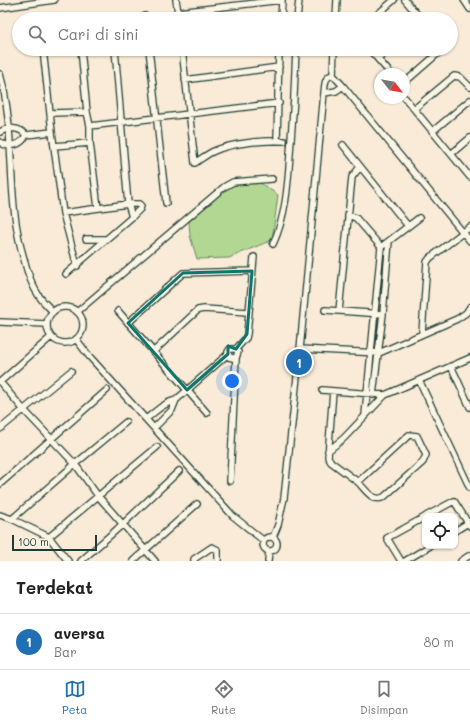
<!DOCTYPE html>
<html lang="id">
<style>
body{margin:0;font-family:Mali,sans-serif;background:#f2f2f2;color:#222}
.controls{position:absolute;right:12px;bottom:12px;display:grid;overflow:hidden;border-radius:8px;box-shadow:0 1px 3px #0004}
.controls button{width:36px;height:36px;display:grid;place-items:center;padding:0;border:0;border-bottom:1px solid #e0e0e0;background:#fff;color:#222;font:20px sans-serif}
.compass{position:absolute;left:374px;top:68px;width:36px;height:36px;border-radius:50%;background:#fff;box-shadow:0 1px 3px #0004;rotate:121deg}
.scale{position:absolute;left:12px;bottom:10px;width:85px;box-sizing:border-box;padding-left:4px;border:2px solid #1f3d34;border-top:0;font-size:11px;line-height:14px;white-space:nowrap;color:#1f3d34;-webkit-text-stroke:3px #fcf5e5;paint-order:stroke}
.you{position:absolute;left:232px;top:381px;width:14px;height:14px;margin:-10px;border:3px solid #fff;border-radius:50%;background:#1a73e8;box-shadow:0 0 0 6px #1a73e833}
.badge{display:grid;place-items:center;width:26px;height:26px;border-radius:50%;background:#1f6fb2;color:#fff;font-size:13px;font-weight:700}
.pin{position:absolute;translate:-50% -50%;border:2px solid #fff;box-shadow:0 1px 4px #0006}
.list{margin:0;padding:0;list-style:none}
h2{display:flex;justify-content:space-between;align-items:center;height:52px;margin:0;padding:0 16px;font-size:17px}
h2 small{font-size:13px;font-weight:400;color:#767676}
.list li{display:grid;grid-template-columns:26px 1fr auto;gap:12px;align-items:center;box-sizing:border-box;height:56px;padding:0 16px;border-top:1px solid #e0e0e0}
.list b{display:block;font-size:15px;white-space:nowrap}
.list p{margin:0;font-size:13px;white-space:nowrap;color:#767676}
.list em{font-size:13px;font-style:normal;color:#767676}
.icon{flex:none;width:22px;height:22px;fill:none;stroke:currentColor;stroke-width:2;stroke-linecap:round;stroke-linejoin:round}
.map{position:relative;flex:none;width:470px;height:561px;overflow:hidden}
.search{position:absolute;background:#fff;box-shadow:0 1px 3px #0004;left:12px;right:12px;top:12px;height:44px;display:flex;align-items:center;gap:10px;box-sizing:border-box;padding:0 14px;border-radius:22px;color:#767676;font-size:15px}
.sheet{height:108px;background:#fff}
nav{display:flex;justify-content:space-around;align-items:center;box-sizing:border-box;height:56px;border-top:1px solid #e0e0e0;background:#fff;font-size:11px;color:#767676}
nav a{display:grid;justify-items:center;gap:2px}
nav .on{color:#1f6fb2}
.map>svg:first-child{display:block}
.green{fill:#b1d792;stroke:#688a63}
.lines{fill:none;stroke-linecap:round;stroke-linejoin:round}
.street-casing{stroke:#1f3d34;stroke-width:8}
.street{stroke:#fcf5e5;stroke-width:5.5}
.marked{fill:none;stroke:#0f766e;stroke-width:3;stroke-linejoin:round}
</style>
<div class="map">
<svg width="470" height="561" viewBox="0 0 470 561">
<rect width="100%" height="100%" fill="#f9ebd7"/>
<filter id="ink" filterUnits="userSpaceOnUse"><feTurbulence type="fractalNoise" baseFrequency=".025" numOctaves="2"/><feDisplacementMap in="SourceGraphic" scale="8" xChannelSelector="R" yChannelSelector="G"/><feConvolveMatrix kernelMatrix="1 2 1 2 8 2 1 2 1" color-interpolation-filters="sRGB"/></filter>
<g filter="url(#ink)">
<!-- green -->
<path class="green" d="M259 182 278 195 272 240 229 258 197 259 190 236 189 222 223 187Z"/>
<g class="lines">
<defs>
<path id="street" d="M176 0 179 19
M405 0 421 19
M464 0 470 9
M0 8 54 0
M178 12 282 0 281 19
M145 16 146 19
M297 19 299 0
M336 19 337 0
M372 19 394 0
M43 49 52 132 63 213 77 266
M81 49 87 112 90 126V143L98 208
M115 49 128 204 132 217
M149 49 166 203
M182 49 195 163C201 159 207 154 214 151 232 143 264 140 284 141
M369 49 391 74
M378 59 390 49
M0 74C17 135 5 198 24 259 27 271 32 286 39 296 43 302 49 307 53 312
M333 75 334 49
M185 80 279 67
M404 83 443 49
M324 93 336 91 343 86
M405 98 470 177
M414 109 454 76 460 77 470 87
M51 113 87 112
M90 126 279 103
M433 131 470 100
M0 132C8 127 20 127 26 135 22 145 9 149 0 142
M26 135 52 132
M277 141 279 49
M343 145 408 226
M54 146 90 143
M451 154 470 138
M63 213 128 204H139L141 206 140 209 132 217 66 274
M348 215 356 218 381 247 419 218
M86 239H106
M273 244C286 216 288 184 290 154 293 119 295 84 296 49
M47 325a18 18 0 1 1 36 0a18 18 0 1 1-36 0Z
M325 310 383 314
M118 311 207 413
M339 311 352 177 360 167
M77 312 224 187 233 182 272 179
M0 322 47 324
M128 323 183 273 252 271
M422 333 427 262 430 258 470 227
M76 339 89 356 233 516 264 541
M236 349 246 338 247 334 254 257
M300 349 379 353 457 319 466 313 470 307
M153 352 198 310 204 309 248 312
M451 366 470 407
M419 380 470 488
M0 382 23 409 75 464 98 496 155 561
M0 382 51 337
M322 390 385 395 470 358
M333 391 328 457 331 462 358 482
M373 395 383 314 389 241
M365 415 381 247
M146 419C156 411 164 403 176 400
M154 428 172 410 176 400 228 354
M0 429 71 371
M409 435 417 436 426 455 423 462 384 497C373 503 365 489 358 482Z
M328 451 344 438 385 395
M230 481 236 358 238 352 236 349H230L228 352 229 357 233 358H236
M0 484 107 390
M0 515 12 519 49 537 68 561
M426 516 454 501 470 526
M12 519 75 464 126 422
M455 531 468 523
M263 544a7 7 0 1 1 14 0a7 7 0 1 1-14 0Z
M49 537 157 447
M273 537 278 525 284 498 300 349 324 93C325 86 324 76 333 75L343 86 470 241
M81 561 123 524 179 471
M133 561 197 504
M194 561V559L212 547 218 550V561
M268 561 269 551
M401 561 387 538 425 517
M405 561 430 546
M461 561 470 555"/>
</defs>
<!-- street casing -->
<use href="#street" class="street-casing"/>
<!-- street -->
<use href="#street" class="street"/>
</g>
</g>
<!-- marked area -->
<path class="marked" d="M252 271 247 334 236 349 228 346V354L187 390 128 323 183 273Z"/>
</svg>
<div class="controls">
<button><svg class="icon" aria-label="locate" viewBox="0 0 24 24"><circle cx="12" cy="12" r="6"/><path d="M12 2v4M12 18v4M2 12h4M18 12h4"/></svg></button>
</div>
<svg class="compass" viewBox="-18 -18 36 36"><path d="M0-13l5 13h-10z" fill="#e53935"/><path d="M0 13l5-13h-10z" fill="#767676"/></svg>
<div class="scale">100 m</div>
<div class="you"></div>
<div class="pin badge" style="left:299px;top:362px">1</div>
<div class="search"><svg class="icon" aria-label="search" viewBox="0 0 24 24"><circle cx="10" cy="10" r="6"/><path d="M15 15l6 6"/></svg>Cari di sini</div>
</div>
<section class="sheet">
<h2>Terdekat<small></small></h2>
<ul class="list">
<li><span class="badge">1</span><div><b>aversa</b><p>Bar</p></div><em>80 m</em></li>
</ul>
</section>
<nav>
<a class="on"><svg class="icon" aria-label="map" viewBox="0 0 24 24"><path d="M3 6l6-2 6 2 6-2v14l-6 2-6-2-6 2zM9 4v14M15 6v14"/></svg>Peta</a>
<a><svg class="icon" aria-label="directions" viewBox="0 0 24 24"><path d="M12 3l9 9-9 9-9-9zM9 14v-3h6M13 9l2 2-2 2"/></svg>Rute</a>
<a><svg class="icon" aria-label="saved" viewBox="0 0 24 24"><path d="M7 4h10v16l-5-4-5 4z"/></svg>Disimpan</a>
</nav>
